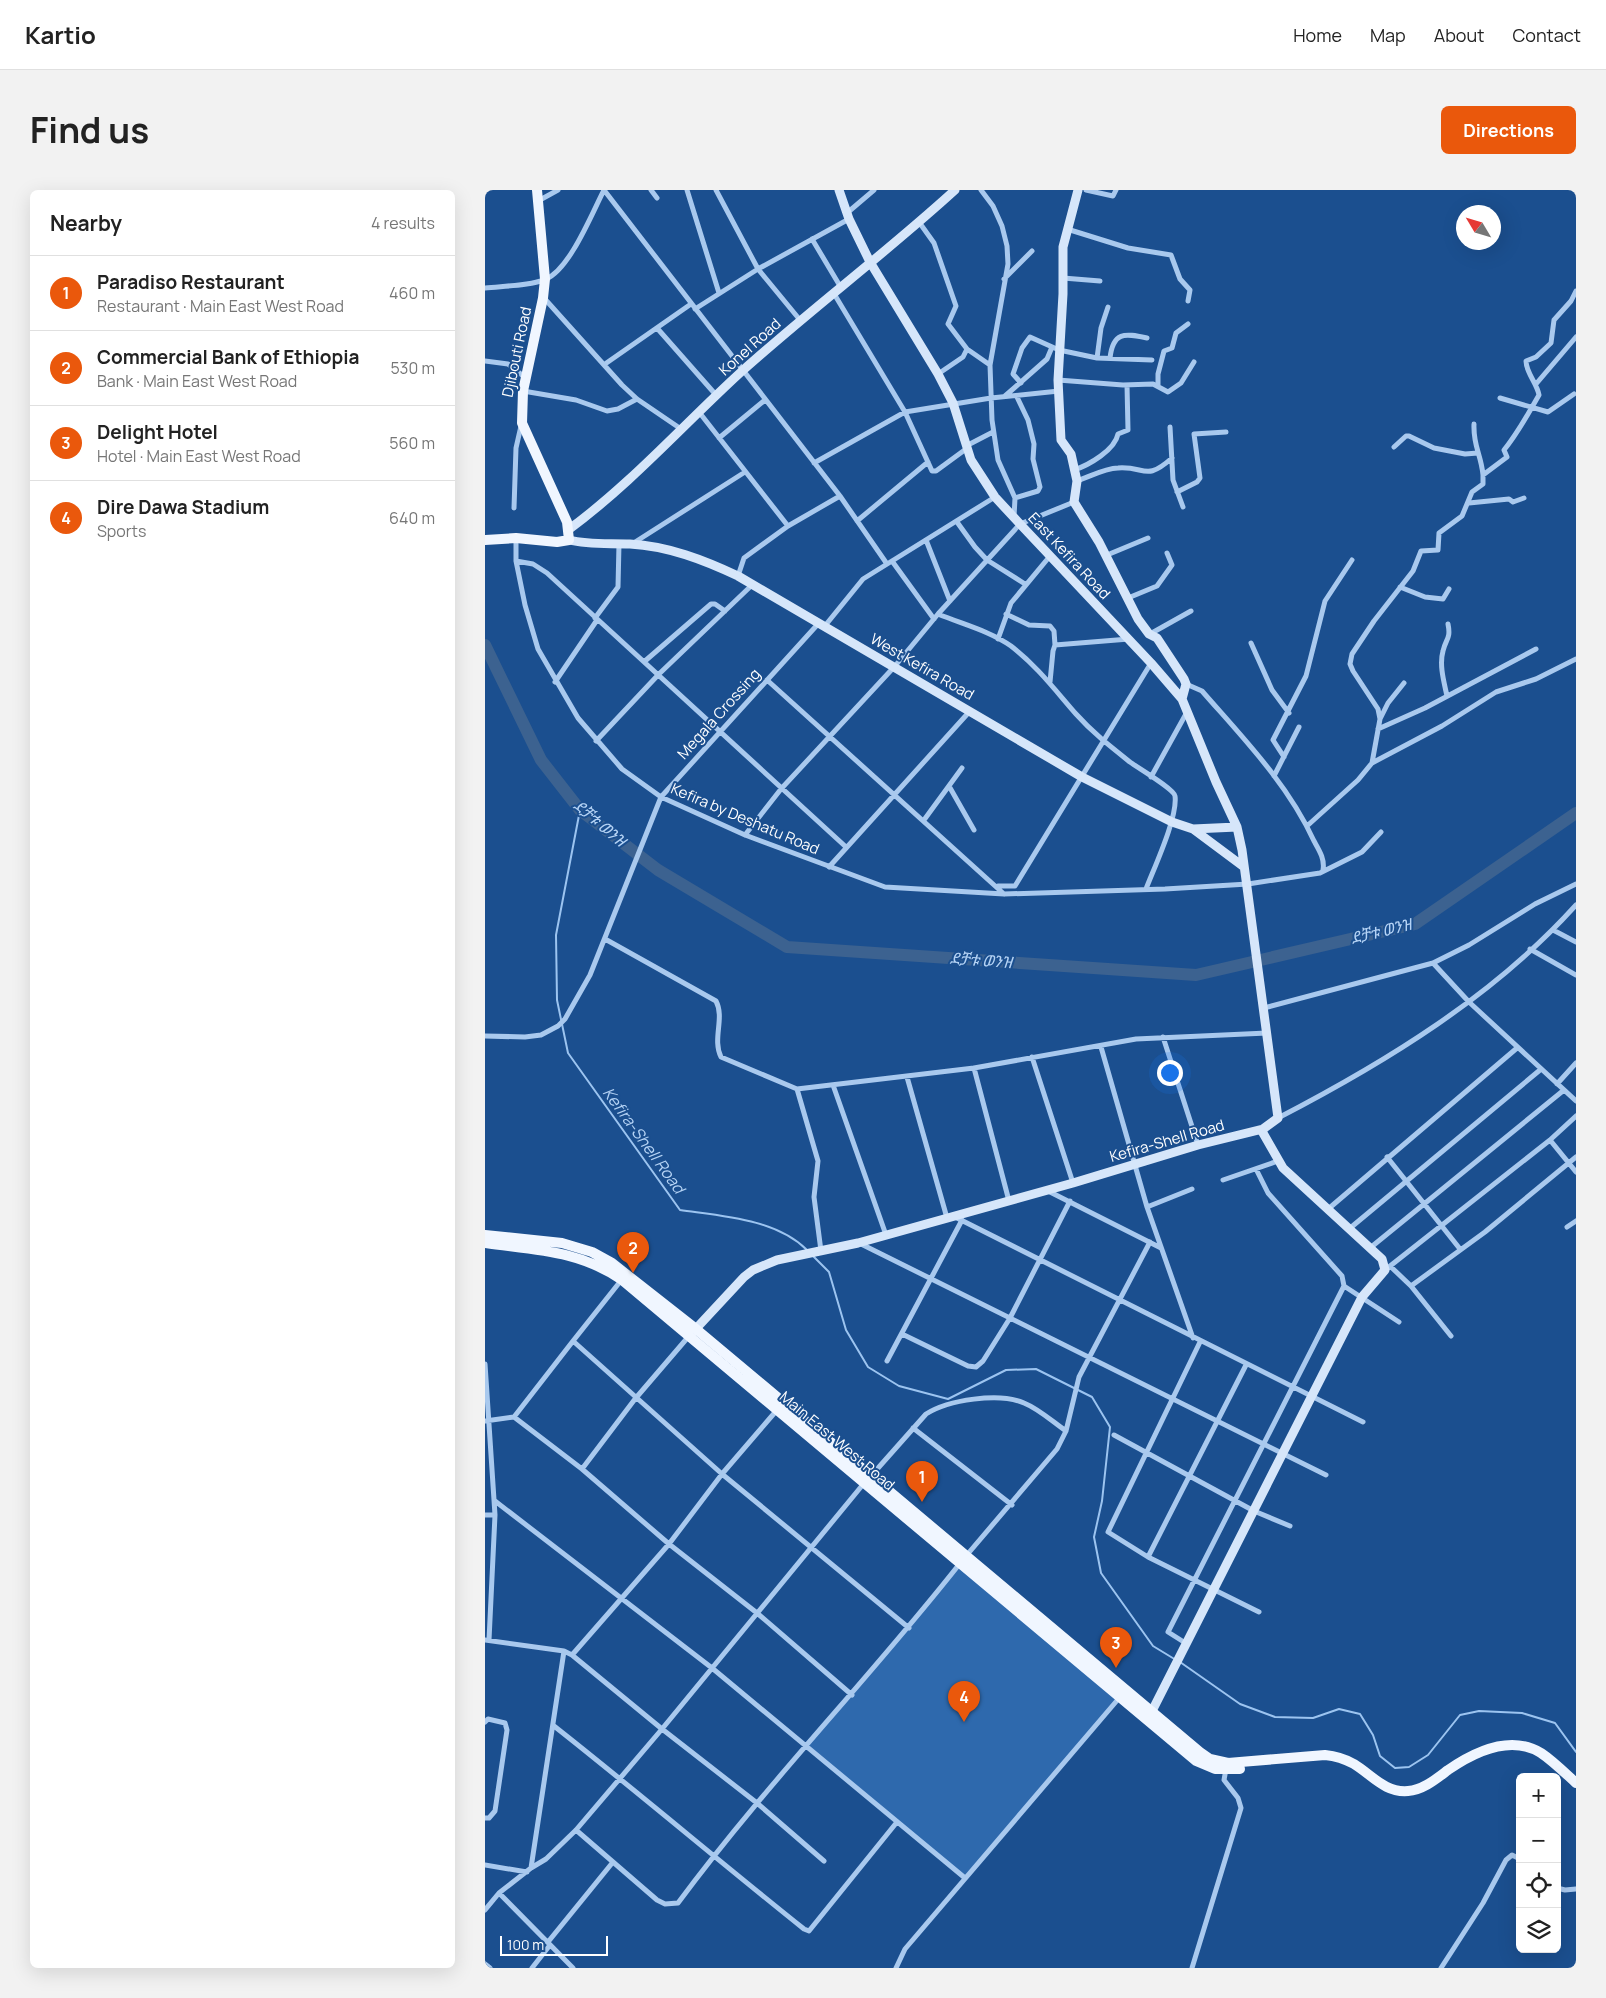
<!DOCTYPE html>
<meta charset="utf-8">
<style>
body{margin:0;font-family:Manrope,"Noto Sans Ethiopic",sans-serif;background:#f2f2f2;color:#222}
.controls{position:absolute;right:15px;bottom:15px;display:grid;overflow:hidden;border-radius:8px;box-shadow:0 5px 20px #0002}
.controls button{width:45px;height:45px;display:grid;place-items:center;padding:0;border:0;border-bottom:1px solid #e0e0e0;background:#fff;color:#222;font:25px sans-serif}
.compass{position:absolute;left:971px;top:15px;width:45px;height:45px;border-radius:50%;background:#fff;box-shadow:0 5px 20px #0002;rotate:308deg}
.scale{position:absolute;left:15px;bottom:12px;width:108px;box-sizing:border-box;padding-left:5px;border:2px solid #fff;border-top:0;font-size:14px;line-height:18px;white-space:nowrap;color:#fff;-webkit-text-stroke:4px #1b4f8f;paint-order:stroke}
.you{position:absolute;left:684px;top:882px;width:18px;height:18px;margin:-12px;border:4px solid #fff;border-radius:50%;background:#1a73e8;box-shadow:0 0 0 8px #1a73e833}
.badge{display:grid;place-items:center;width:32px;height:32px;border-radius:50%;background:#ea580c;color:#fff;font-size:16px;font-weight:700}
.pin{position:absolute;translate:-50% -41px;filter:drop-shadow(0 1px 2px #0008)}
.pin::after{content:'';position:absolute;top:26px;width:18px;height:15px;background:inherit;clip-path:polygon(0 0,100% 0,50% 100%)}
.list{margin:0;padding:0;list-style:none}
h2{display:flex;justify-content:space-between;align-items:center;height:65px;margin:0;padding:0 20px;font-size:21px}
h2 small{font-size:16px;font-weight:400;color:#767676}
.list li{display:grid;grid-template-columns:32px 1fr auto;gap:15px;align-items:center;box-sizing:border-box;height:75px;padding:0 20px;border-top:1px solid #e0e0e0}
.list b{display:block;font-size:19px;white-space:nowrap}
.list p{margin:0;font-size:16px;white-space:nowrap;color:#767676}
.list em{font-size:16px;font-style:normal;color:#767676}
.icon{flex:none;width:28px;height:28px;fill:none;stroke:currentColor;stroke-width:2;stroke-linecap:round;stroke-linejoin:round}
.map{position:relative;flex:none;width:1091px;height:1778px;overflow:hidden;border-radius:8px}
header{display:flex;align-items:center;gap:30px;box-sizing:border-box;height:70px;padding:0 25px;background:#fff;border-bottom:1px solid #e0e0e0}
header strong{font-size:24px}
nav{display:flex;gap:28px;margin-inline-start:auto;font-size:18px}
.intro{display:flex;align-items:center;justify-content:space-between;box-sizing:border-box;height:120px;padding:0 30px}
h1{margin:0;font-size:35px}
.button{padding:12px 22px;border-radius:8px;background:#ea580c;color:#fff;font-size:18px;font-weight:700}
main{display:flex;gap:30px;padding:0 30px}
aside{flex:1;background:#fff;border-radius:8px;box-shadow:0 5px 20px #0002}
.map>svg:first-child{display:block}
.pitch{fill:#2e69ad}
.lines{fill:none;stroke-linecap:round;stroke-linejoin:round}
.stream{stroke:#9cc4f0;stroke-width:2}
.river{stroke:#3c6290;stroke-width:12}
.street{stroke:#a9c9ee;stroke-width:5}
.secondary{stroke:#d6e6fa;stroke-width:9}
.primary{stroke:#f0f6ff;stroke-width:10}
.labels{text-anchor:middle;stroke-width:4;stroke-linejoin:round;paint-order:stroke}
.street-label{font-size:15px;fill:#fff;stroke:#1b4f8f}
.water-label{font-size:16px;font-style:italic;fill:#b5d3f5;stroke:#1b4f8f}
</style>
<header>
<strong>Kartio</strong>
<nav><a>Home</a><a>Map</a><a>About</a><a>Contact</a></nav>
</header>
<div class="intro"><h1>Find us</h1><a class="button">Directions</a></div>
<main>
<aside>
<h2>Nearby<small>4 results</small></h2>
<ul class="list">
<li><span class="badge">1</span><div><b>Paradiso Restaurant</b><p>Restaurant · Main East West Road</p></div><em>460 m</em></li>
<li><span class="badge">2</span><div><b>Commercial Bank of Ethiopia</b><p>Bank · Main East West Road</p></div><em>530 m</em></li>
<li><span class="badge">3</span><div><b>Delight Hotel</b><p>Hotel · Main East West Road</p></div><em>560 m</em></li>
<li><span class="badge">4</span><div><b>Dire Dawa Stadium</b><p>Sports</p></div><em>640 m</em></li>
</ul>
</aside>
<div class="map">
<svg width="1091" height="1778" viewBox="0 0 1091 1778">
<rect width="100%" height="100%" fill="#1b4f8f"/>
<!-- pitch -->
<path class="pitch" d="M475 1374 636 1507 480 1688 321 1557Z"/>
<g class="lines">
<!-- stream -->
<path class="stream" d="M95 620 71 745 72 810 83 863 195 1020C237 1026 291 1029 322 1060
M327 1065 344 1082 361 1140 383 1177 414 1196 463 1209 521 1180 551 1179 607 1207 625 1237 617 1311 609 1347 616 1383 668 1456 691 1470
M695 1472 755 1514 790 1527 828 1528 854 1519 875 1524 888 1545 895 1566 910 1578 924 1577 943 1565 975 1525 994 1521 1037 1523 1070 1533 1091 1562"/>
<!-- river -->
<path class="river" d="M0 455 56 570 95 620 173 680 302 757 711 785 930 734 1091 623"/>
<!-- street -->
<path class="street" d="M119 0 355 306 402 374
M166 0 172 8
M202 0 234 103
M231 0 273 79 315 130
M496 0 508 16 517 36 522 56 523 74 505 175 507 230 513 270 530 308 529 327
M601 0 628 6 631 0
M53 11 73 0
M362 23 389 0
M434 32 449 53 471 116 463 134 482 159 505 175
M582 39 643 58 686 65 695 89 705 100 703 111
M327 49 355 96
M578 88 615 91
M519 89 547 61
M0 98C17 96 46 96 61 89 85 79 107 23 119 0
M348 102 420 222 447 281H451L481 259
M59 108 137 195 152 209 196 239
M210 119 273 79 364 29
M172 138 231 205
M612 168 616 138 623 117
M625 168C628 142 639 143 662 148
M0 171 23 174 42 189
M120 174 206 114
M453 184 478 167 482 159
M573 190 638 195 668 194 683 202 696 193 709 172
M536 193 528 184 537 158 545 147 574 160 612 168 667 170
M1051 194 1091 147
M673 196V184L679 161 687 158 691 143 703 134
M38 201 91 210 122 221 133 219 152 209
M520 206 562 169 567 157
M1015 208 1063 222 1089 204
M214 222 303 336
M989 234C988 256 996 264 998 285
M685 237 688 290 698 317
M234 248 280 210
M481 256 508 242
M909 257 921 246H924L949 258 980 264 993 263
M329 273 420 222 506 208 574 201
M589 280C604 275 630 260 633 244L643 240 642 195
M592 291C604 287 620 278 633 278 661 276 660 292 687 268
M692 302 712 292 715 288 709 244 741 242
M530 308 553 301 555 297 548 269 549 254 543 230 532 207
M984 313 1024 309 1028 312 1039 308
M29 318 31 258 36 236
M372 331 443 272
M472 332 490 357 502 370 540 394
M31 348V371L40 415 53 459 93 528 137 579 176 607 260 645 400 697 519 704 680 699 763 694 835 683 877 662 896 642
M441 350 465 411
M147 354 260 282
M622 365 663 348
M31 371 48 374 62 383 361 657
M407 371 449 429
M253 386 259 368 303 336 355 306
M915 397 940 407 958 409 964 399
M643 408 672 396 687 375 682 363
M453 424C477 434 505 441 526 456 552 476 570 500 591 524 608 543 626 557 645 572 653 578 689 599 690 606 693 627 669 678 661 699
M521 424 544 435 565 436 569 441 570 455
M110 428 133 397 134 354
M339 437 378 389 510 307
M665 444 706 421
M513 449 526 413 565 366
M766 453 787 500 804 523
M160 471 226 414H230L240 421
M282 490 519 704
M70 492 112 430
M565 492 568 461 570 455 644 449
M701 494 717 501C758 548 803 594 829 651 834 660 840 669 838 680
M962 506C959 492 954 475 958 461 961 448 966 449 963 434
M895 529 893 519 868 481 865 474 867 464 889 431 928 381 936 361 953 360 954 343 977 326 987 302 998 294V285L1022 267 1019 260C1033 243 1043 224 1054 205 1052 193 1041 183 1041 171L1051 167 1066 153 1069 130 1086 111 1091 101
M893 539 940 518 1051 459
M111 551 174 484 267 395
M799 567 788 550 821 486 840 411 867 370
M887 573 957 536 1011 502 1051 489 1091 469
M789 586 814 537
M666 587 702 522
M464 596 489 640
M439 630 477 578
M822 636 873 590 887 573 895 529 903 513 919 493
M260 645 296 599 410 476 453 424 535 334 589 312
M344 677 485 521
M513 696H530L666 473
M1068 740 1091 752
M120 749 231 811C240 828 227 849 236 867L312 899 489 878 651 849 782 843
M1045 759 1091 785
M948 773 984 812 1091 911
M779 818 948 773 984 755 1050 714 1091 694
M0 846 40 847 56 845 73 836 80 829 105 785 176 607 333 434
M678 847 713 955
M616 857 662 1017 708 1148
M547 867 588 993
M489 878 524 1011
M422 887 462 1028
M1072 894 1091 873
M348 895 401 1045
M312 899 333 971 329 1007 336 1061
M793 928C901 872 1009 806 1091 715
M1065 950 1091 982
M902 967 975 1059
M738 990 793 971
M563 1001 676 1058
M662 1017 707 999
M842 1020 1032 858
M470 1027 878 1232
M1082 1037 1091 1031
M864 1039 1055 880
M374 1053 841 1285
M885 1058 1079 900
M905 1076 926 1096 966 1146
M900 1080 1065 950 1091 926
M138 1088 88 1151 237 1284 424 1438
M859 1096 914 1132
M926 1096 1000 1042 1091 967
M417 1144 483 1176 491 1177 498 1171 525 1128 585 1011
M715 1152 623 1342 663 1367 774 1422
M402 1171 477 1030
M0 1174 10 1325 4 1450
M29 1227 88 1151
M0 1231 29 1227 97 1279 184 1354 272 1423 367 1505
M428 1238 527 1315
M629 1245 769 1321 805 1336
M97 1279 150 1209 204 1146
M386 1286 441 1224C463 1210 514 1202 539 1213 554 1219 568 1232 581 1241
M10 1311 227 1478 480 1688
M0 1325H10
M481 1366 572 1259 581 1241 594 1187 665 1052
M663 1367 761 1175
M0 1450 79 1461 87 1465 177 1539 91 1640 61 1669 46 1678 14 1703 0 1720
M702 1454 683 1442 859 1096 857 1086 783 1003 771 979
M87 1465 184 1354 237 1284 292 1220
M0 1532 3 1529 20 1533 22 1540 10 1621 4 1628H0
M69 1536C154 1603 235 1672 319 1739L324 1741 412 1632
M91 1640 172 1710 180 1714 193 1713C281 1594 385 1488 476 1372
M339 1671 272 1613 177 1539 380 1292
M0 1675 42 1682
M46 1678 79 1461
M1072 1698 1080 1700 1091 1699
M14 1703 88 1778
M63 1752 128 1672
M0 1774 5 1778
M47 1778 65 1755
M411 1778 420 1759 635 1507
M707 1778 756 1618 753 1608 739 1590 741 1579
M956 1778 998 1713 1021 1670 1027 1665 1035 1669"/>
<!-- secondary -->
<path class="secondary" d="M593 0 578 57V104L573 190 576 250 586 264 592 291 589 312 614 352 653 429 664 444 672 448 699 489 701 494 697 509
M83 340C146 294 199 234 256 182 326 119 401 63 470 0
M84 350C104 355 124 353 145 354 183 356 219 370 253 386L597 587 687 632 708 639 759 677
M708 639 752 637
M206 1144 259 1087 268 1080 292 1070 373 1053 588 993 713 955 778 939 793 928 757 660 752 637 731 592 697 509 666 473 535 334 510 307 486 270 468 213 453 184 385 72 364 29 354 0
M664 1527 877 1107 900 1080 897 1069 798 978 778 943V939"/>
<!-- primary -->
<path class="primary" d="M0 350 31 348 72 352 84 350 82 332 37 233 38 201 58 108 60 89 52 0
M0 1045 77 1053 107 1062 127 1073 211 1139 715 1562 725 1569 743 1573 840 1565C850 1566 860 1569 869 1574 887 1585 900 1603 923 1601 938 1600 951 1589 963 1580 989 1562 1025 1544 1056 1563 1068 1571 1080 1583 1091 1593
M0 1053C50 1060 94 1060 137 1090L711 1571 730 1579H755"/>
</g>
<g class="labels">
<!-- street labels -->
<g class="street-label">
<text transform="translate(265 157) rotate(-42)" y="5">Konel Road</text>
<text transform="translate(32 162) rotate(-78)" y="5">Djibouti Road</text>
<text transform="translate(584 366) rotate(47)" y="5">East Kefira Road</text>
<text transform="translate(437 477) rotate(30)" y="5">West Kefira Road</text>
<text transform="translate(234 524) rotate(-48)" y="5">Megala Crossing</text>
<text transform="translate(260 629) rotate(23)" y="5">Kefira by Deshatu Road</text>
<text transform="translate(682 951) rotate(-16)" y="5">Kefira-Shell Road</text>
<text transform="translate(352 1251) rotate(40)" y="5">Main East West Road</text>
</g>
<!-- water labels -->
<g class="water-label">
<text transform="translate(115 633) rotate(40)" y="6">ደቻቱ ወንዝ</text>
<text transform="translate(896 741) rotate(-14)" y="6">ደቻቱ ወንዝ</text>
<text transform="translate(496 770) rotate(4)" y="6">ደቻቱ ወንዝ</text>
<text transform="translate(159 950) rotate(54)" y="6">Kefira-Shell Road</text>
</g>
</g>
</svg>
<div class="controls">
<button>+</button>
<button>−</button>
<button><svg class="icon" aria-label="locate" viewBox="0 0 24 24"><circle cx="12" cy="12" r="6"/><path d="M12 2v4M12 18v4M2 12h4M18 12h4"/></svg></button>
<button><svg class="icon" aria-label="layers" viewBox="0 0 24 24"><path d="M12 4l9 5-9 5-9-5zM3 14l9 5 9-5"/></svg></button>
</div>
<svg class="compass" viewBox="-18 -18 36 36"><path d="M0-13l5 13h-10z" fill="#e53935"/><path d="M0 13l5-13h-10z" fill="#767676"/></svg>
<div class="scale">100 m</div>
<div class="you"></div>
<div class="pin badge" style="left:437px;top:1312px">1</div>
<div class="pin badge" style="left:148px;top:1083px">2</div>
<div class="pin badge" style="left:631px;top:1478px">3</div>
<div class="pin badge" style="left:479px;top:1532px">4</div>
</div>
</main>
